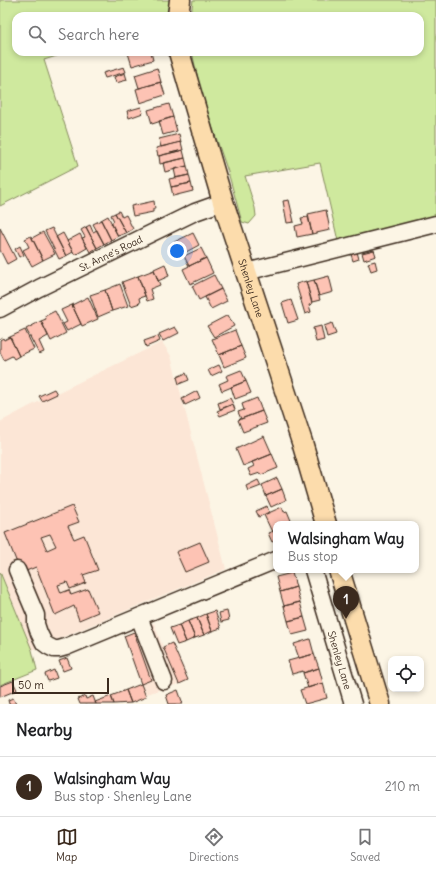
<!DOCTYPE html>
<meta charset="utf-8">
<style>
body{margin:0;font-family:Delius,sans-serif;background:#f6f6f6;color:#202124}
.controls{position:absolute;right:12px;bottom:12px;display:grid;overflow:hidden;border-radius:8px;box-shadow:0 2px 6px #0003}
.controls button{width:36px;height:36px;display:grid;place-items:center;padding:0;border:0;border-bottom:1px solid #e0e0e0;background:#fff;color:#202124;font:20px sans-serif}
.scale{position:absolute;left:12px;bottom:10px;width:97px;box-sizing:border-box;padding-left:4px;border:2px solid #3b2a1e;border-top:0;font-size:11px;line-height:14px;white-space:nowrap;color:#3b2a1e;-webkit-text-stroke:3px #fcf5e5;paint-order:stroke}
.you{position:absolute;left:177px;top:251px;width:14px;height:14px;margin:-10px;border:3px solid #fff;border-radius:50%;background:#1a73e8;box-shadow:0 0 0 6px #1a73e833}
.badge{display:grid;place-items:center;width:26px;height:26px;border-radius:50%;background:#3b2a1e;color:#fff;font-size:13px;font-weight:700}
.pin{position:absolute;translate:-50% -33px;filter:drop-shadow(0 1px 2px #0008)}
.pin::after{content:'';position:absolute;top:21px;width:14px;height:12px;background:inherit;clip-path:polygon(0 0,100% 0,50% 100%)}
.popup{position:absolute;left:273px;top:521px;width:146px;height:52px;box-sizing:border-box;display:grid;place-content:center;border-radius:8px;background:#fff;filter:drop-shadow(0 1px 3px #0005);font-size:13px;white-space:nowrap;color:#757577}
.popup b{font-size:15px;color:#202124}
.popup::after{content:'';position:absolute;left:50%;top:100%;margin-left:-8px;border:8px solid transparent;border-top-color:#fff}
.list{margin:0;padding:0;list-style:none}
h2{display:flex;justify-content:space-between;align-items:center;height:52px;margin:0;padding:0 16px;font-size:17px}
h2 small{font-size:13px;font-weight:400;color:#757577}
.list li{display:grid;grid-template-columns:26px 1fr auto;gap:12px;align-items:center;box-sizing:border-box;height:60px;padding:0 16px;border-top:1px solid #e0e0e0}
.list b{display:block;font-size:15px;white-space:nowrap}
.list p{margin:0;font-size:13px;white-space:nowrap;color:#757577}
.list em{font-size:13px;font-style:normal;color:#757577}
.icon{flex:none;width:22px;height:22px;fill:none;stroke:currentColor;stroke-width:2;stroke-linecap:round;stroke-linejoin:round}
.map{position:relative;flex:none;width:436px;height:704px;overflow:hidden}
.search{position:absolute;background:#fff;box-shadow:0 2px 6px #0003;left:12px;right:12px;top:12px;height:44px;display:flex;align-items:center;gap:10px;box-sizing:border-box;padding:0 14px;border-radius:12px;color:#757577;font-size:15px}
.sheet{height:112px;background:#fff}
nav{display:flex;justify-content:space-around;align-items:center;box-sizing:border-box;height:56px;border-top:1px solid #e0e0e0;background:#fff;font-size:11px;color:#757577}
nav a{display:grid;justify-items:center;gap:2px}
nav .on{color:#3b2a1e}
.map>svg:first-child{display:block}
.built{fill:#fce6d6}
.green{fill:#cfe99e;stroke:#858a5e}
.building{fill:#fdc3b4;stroke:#3b2a1e;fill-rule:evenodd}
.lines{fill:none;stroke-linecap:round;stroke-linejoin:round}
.minor-casing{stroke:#3b2a1e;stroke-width:19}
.major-casing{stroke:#3b2a1e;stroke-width:23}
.minor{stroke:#fcf5e5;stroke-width:16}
.major{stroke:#fcdcac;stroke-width:20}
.labels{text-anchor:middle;stroke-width:3;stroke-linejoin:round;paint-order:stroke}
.street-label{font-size:10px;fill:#3b2a1e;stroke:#fcf5e5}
</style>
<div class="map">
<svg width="436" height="704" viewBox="0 0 436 704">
<rect width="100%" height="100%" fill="#fcf5e5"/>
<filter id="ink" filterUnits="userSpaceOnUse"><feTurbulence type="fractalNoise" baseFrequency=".025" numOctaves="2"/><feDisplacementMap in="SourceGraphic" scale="8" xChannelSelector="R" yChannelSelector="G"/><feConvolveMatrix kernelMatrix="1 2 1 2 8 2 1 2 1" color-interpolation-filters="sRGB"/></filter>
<g filter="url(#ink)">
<!-- built -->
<path class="built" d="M162 342 171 356 226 569 32 650 0 572V422L30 406Z
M154 623 163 647 172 643 188 680 179 684 146 694 141 684 124 636Z"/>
<!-- green -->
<path class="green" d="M0 0H170L166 16H16V52H69L44 60 78 166 0 206Z
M193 0H436V218L338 241 320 163 245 176 255 208 256 216 249 224 242 222 228 172 202 97 192 52H420V16H191Z
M0 572 32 650 37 670 0 685Z"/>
<!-- building -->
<path class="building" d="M131 52H151L153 60 132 66 128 53Z
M124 67 126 72 105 78 103 73Z
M157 68 161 82 139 88 135 75Z
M125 73 127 80 116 83 114 77Z
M161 82 165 95 140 103 136 89Z
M169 104 173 117 152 124 148 110Z
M141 107 143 113 129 118 127 111Z
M173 117 177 131 163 135 159 121Z
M179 134 181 142 161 147 159 139Z
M181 142 183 150 158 156 156 148Z
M183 150 185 158 160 164 159 156Z
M185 158 187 166 165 172 163 163Z
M187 166 189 175 176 178 174 169Z
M189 175 191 183 171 187 169 179Z
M191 183 193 191 173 196 171 187Z
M289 200 294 222 287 223 283 201Z
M154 201 155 209H153V212L133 216 131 206Z
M326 210 330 230 312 234 308 214Z
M119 211 122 217 126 215 133 229 126 233 115 213Z
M115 213 126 233 118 236 111 223 114 221 111 215Z
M108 216 118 236 111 240 101 220Z
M308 217 312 234 297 237 295 226 303 224 301 218Z
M101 220 111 240 104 244 93 224Z
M90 225 93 232 97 230 104 244 97 248 86 227Z
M86 227 97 248 90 252 82 238 85 237 81 230Z
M0 228 16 259 7 264 0 250Z
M52 228 66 256 59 259 45 231Z
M43 232 55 254 43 260 32 238Z
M63 233 73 252 66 256 56 237Z
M193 233 199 245 177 257 170 244Z
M80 234 87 248 75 255 67 241Z
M31 236 43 260 32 266 23 250 29 247 25 239Z
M20 246 24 255 19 257 15 249Z
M201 248 206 258 189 266 184 256Z
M374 250 376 256 364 260 362 253Z
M357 252 359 259 353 261 351 254Z
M206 258 213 273 190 284 183 269Z
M375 261 377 269 371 271 368 263Z
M165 264 169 276 158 281 154 269Z
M154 270 160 285 150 289 153 299 147 301 138 276Z
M214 275 221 289 199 300 192 286Z
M138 276 145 296 139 298 140 303 131 306 122 282Z
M329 276 333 292 319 296 314 280Z
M314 280 320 300 312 302 306 282Z
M306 281 312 304 309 305 311 312 305 314 296 284Z
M120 284 128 306 112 311 105 290Z
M221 289 227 301 211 309 205 297Z
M105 290 112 311 98 317 90 295Z
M88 297 98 319 82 326 72 305Z
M291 300 298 320 288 323 282 303Z
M72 305 81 324 67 331 63 324 67 322 61 310Z
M55 311 66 333 51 341 41 321 46 319 45 316Z
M228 315 234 326 214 337 207 326Z
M41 321 48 336 39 341 44 352 39 354 26 329Z
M332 323 336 334 327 337 324 326Z
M321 326 324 340 316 342 313 328Z
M175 327 179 333 163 341 159 334Z
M25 330 34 349 19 356 10 337Z
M235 330 241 346 219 355 212 339Z
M158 336 160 341 146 347 144 341Z
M10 337 19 356 14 359 12 356 4 360 0 352V340L3 338 4 340Z
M241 346 246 358 224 367 219 355Z
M219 365 222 371 211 376 208 370Z
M241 370 246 381 222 391 219 384 228 380 226 376Z
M186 373 189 380 179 384 177 377Z
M246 381 251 393 235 399 231 387Z
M54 389 57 394 42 401 39 396Z
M197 391 200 398 185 405 182 399Z
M230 398 233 404 220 409 218 403Z
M257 398 262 411 241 419 238 412 244 410 242 404Z
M233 404 235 410 220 416 217 411Z
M262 411 267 423 243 432 238 420Z
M264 436 272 454 243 466 236 449Z
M272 454 278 468 261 475 260 473 251 476 248 469 254 466 252 462Z
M277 478 282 489 266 496 262 485Z
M258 480 261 486 248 491 246 486Z
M282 489 286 500 271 507 266 496Z
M72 506 79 522 68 526 74 539 84 535 98 570 83 575 86 583 70 589 67 582 58 585 61 593 69 590 71 595 88 589 98 612 79 620 74 606 55 615 36 567 21 573 5 533ZM50 534 56 546 47 550 41 537Z
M267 506 269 512 259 517 256 511Z
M282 507 284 512 287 511 292 523 290 524H276V530L272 532 264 515Z
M276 530V540L272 542 268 533Z
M200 542 209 562 185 572 176 552Z
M292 573 296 587 280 592 276 577Z
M296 587 300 602 284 606 280 592Z
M300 602 304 617 288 621 284 606Z
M215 611 221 628 212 631 206 614Z
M227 611 229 620 221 622 219 613Z
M206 614 212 631 204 635 197 618Z
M304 617 308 631 292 635 288 621Z
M197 618 204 635 195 638 188 621Z
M188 621 195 638 186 642 179 625Z
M179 625 186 642 177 645 170 628Z
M134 632 151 680 141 684 124 636Z
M310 639 314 654 299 658 294 644Z
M172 643 188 680 179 684 163 647Z
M314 654 319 668 303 673V671L292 674 288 661Z
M67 658 71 668 63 671 59 661Z
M319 668 323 683 308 688 303 673Z
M54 670 57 678 48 681 45 674Z
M13 681 17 690 0 697V686Z
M323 683 327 698 305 704 300 690Z
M141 684 146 697 131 703 126 690Z
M126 690 131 703 114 704 111 696Z
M178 690 183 704H169L166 695Z
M85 696 86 699 93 696 96 704H80L78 699Z
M111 696 114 704H96L95 702Z
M13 698 16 704H9L8 700Z"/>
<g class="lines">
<defs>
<g id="minor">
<path d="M246 272 436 224"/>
<path id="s1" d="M0 309 39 288 195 212 223 202"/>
<path d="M17 570 36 615V624L39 633 44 643 48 646 54 649H59L66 647 276 560"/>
<path id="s2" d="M313 570 353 704"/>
<path d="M139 617 164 681"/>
</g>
<g id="major">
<path d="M178 16 180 0"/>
<path id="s3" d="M179 52 223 202 302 442 326 524"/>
<path d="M339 570 380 704"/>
</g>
</defs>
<!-- minor casing -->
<use href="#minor" class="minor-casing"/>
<!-- major casing -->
<use href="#major" class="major-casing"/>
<!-- minor -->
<use href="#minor" class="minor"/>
<!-- major -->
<use href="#major" class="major"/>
</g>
</g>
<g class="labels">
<!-- street labels -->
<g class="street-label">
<text dy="4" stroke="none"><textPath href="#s1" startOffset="124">St. Anne's Road</textPath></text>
<text dy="4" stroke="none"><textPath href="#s3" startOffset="247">Shenley Lane</textPath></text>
<text dy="4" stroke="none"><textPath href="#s2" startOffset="94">Shenley Lane</textPath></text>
</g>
</g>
</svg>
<div class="controls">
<button><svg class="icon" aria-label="locate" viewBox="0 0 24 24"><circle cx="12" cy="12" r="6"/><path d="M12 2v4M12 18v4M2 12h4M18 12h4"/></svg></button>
</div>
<div class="scale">50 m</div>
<div class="you"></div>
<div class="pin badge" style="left:346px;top:619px">1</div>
<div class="popup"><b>Walsingham Way</b>Bus stop</div>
<div class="search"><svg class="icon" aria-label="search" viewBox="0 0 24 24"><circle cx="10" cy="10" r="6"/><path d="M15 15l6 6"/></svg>Search here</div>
</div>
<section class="sheet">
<h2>Nearby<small></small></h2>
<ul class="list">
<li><span class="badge">1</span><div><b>Walsingham Way</b><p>Bus stop · Shenley Lane</p></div><em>210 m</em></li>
</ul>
</section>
<nav>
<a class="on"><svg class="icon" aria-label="map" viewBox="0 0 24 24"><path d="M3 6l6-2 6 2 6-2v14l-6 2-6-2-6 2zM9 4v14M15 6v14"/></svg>Map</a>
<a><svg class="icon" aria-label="directions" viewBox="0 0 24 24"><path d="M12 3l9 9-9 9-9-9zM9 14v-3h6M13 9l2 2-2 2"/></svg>Directions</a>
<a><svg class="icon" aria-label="saved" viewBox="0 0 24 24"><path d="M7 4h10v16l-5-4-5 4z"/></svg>Saved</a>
</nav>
